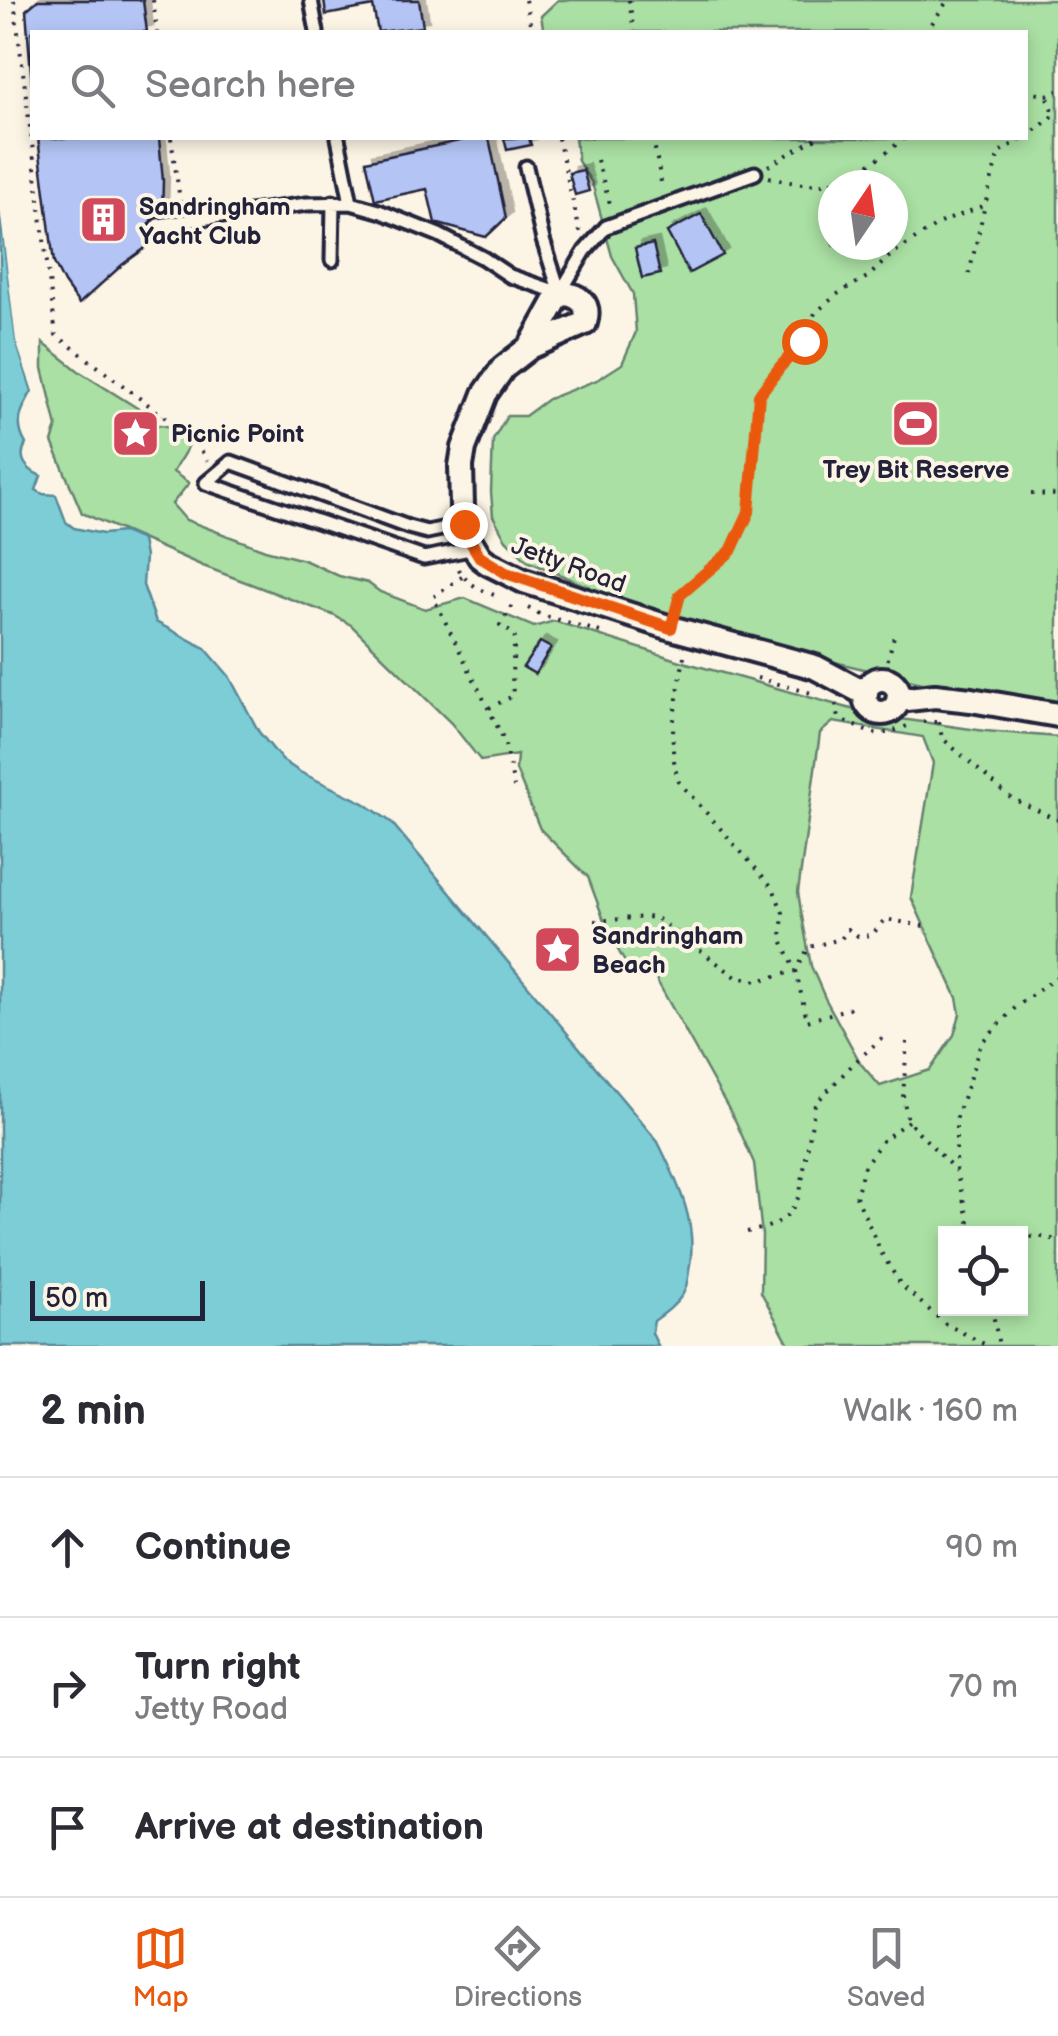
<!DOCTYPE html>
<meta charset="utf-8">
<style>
body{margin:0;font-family:"Balsamiq Sans",sans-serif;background:#f7f7f7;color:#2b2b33}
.controls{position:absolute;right:30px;bottom:30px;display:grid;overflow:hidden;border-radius:0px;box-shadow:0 5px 15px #0003}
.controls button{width:90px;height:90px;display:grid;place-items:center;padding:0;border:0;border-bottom:2px solid #e1e1e2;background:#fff;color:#2b2b33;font:50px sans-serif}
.compass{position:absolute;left:818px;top:170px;width:90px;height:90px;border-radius:50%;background:#fff;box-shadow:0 5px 15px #0003;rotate:13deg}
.scale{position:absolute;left:30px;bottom:25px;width:175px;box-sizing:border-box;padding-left:10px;border:5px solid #22223b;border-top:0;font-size:28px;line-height:35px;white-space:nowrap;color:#22223b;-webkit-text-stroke:8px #fcf5e5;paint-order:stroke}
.stop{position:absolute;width:30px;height:30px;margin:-22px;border:8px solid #ea580c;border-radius:50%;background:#fff}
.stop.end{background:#ea580c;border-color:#fff;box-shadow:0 2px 10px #0008}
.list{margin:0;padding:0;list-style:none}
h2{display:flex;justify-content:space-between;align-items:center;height:130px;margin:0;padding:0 40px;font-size:42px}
h2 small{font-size:32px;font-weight:400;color:#7c7c81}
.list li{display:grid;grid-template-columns:65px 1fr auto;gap:30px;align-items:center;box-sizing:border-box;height:140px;padding:0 40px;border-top:2px solid #e1e1e2}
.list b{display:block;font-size:38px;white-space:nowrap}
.list p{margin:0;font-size:32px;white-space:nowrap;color:#7c7c81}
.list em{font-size:32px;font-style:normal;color:#7c7c81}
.icon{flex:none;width:55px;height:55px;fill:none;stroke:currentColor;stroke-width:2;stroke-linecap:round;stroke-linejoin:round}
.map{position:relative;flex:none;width:1058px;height:1346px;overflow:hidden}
.search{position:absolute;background:#fff;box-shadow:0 5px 15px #0003;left:30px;right:30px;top:30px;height:110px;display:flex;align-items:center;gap:25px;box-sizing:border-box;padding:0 35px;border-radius:0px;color:#7c7c81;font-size:38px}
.sheet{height:550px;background:#fff}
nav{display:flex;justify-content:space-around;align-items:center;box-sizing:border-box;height:140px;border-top:2px solid #e1e1e2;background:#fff;font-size:28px;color:#7c7c81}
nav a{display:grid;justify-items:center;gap:5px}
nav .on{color:#ea580c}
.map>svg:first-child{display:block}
.green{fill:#aae0a3;stroke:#66816f;stroke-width:2.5;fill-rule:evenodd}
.water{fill:#7ccdd6;stroke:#588998;stroke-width:2.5}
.pier{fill:#fcf5e5}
.building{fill:#b4c5f5;stroke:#22223b;stroke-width:2.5;filter:url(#shadow)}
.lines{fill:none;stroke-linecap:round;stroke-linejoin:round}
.service-casing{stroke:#22223b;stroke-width:19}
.minor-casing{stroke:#22223b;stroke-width:30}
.path{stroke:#22223b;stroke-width:4;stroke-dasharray:2.5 8;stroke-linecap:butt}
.service{stroke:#fcf5e5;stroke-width:11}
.minor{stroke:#fcf5e5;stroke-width:22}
.route{stroke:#ea580c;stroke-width:12}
.labels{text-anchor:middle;stroke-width:8;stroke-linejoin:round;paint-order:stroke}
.poi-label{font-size:25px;font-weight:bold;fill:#22223b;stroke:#fcf5e5;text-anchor:start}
.street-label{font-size:25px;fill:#22223b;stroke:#fcf5e5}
</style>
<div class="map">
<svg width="1058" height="1346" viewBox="0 0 1058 1346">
<defs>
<filter id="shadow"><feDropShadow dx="6" dy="-6" stdDeviation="0" flood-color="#0004"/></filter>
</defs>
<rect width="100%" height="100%" fill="#fcf5e5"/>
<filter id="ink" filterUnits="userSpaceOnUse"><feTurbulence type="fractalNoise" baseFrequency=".01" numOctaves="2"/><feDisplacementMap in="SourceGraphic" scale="20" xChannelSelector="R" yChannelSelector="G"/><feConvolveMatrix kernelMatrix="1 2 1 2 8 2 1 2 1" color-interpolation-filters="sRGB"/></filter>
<g filter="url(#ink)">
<!-- green -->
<path class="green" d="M558 0H1058V702L934 686 822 659 637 607 527 561 506 540 493 516 491 492 493 440 507 416H525L548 399 597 380 622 364 636 332 633 294 612 256 592 183 578 161 575 138H1026V32H544L541 16ZM833 185H893V245H833Z
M43 343 80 372 153 418 146 422 139 419 135 421 128 436 132 442 144 441 153 426C170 421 178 434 189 445L173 472 189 483 172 504 186 520 265 550 304 560 339 576 368 583 380 592 425 609 465 598 534 627 554 621 687 663 873 715 985 731 1058 737V1346H790L761 1292 762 1235 754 1163 736 1122 651 970 626 964 609 934 588 877 540 829 516 770 517 755 481 761 451 723 351 625 333 615 203 566 82 513 52 442 57 427 43 368ZM833 722 923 737 933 763 911 897 957 998 960 1014 954 1035 930 1070 880 1086 861 1064 825 998 811 966 801 911 798 892 820 733ZM946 1234H1020V1308H946Z"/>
<!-- water -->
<path class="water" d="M0 213 16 341 32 391C21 410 14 424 26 444 17 459 27 470 41 476L36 490 43 494 56 495 66 522 74 528 103 534 123 532 142 540 145 557 143 585 156 622 205 648 229 676 259 732 282 760 300 772 364 803 391 822 658 1142C678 1183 699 1224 689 1271 688 1278 687 1287 683 1294 676 1305 665 1313 654 1321L652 1333 658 1346H0Z"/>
<!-- pier -->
<path class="pier" d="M0 208 5 212 21 340 37 390 35 397 16 341Z"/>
<!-- building -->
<path class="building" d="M38 0H143L147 32H32V85L26 10Z
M324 0H419L423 27 378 32 373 6 326 15Z
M38 138H159L163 181 162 216 152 238 144 249 122 265 79 304 64 283 54 263Z
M473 138H489L506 218 486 237 435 223 427 189 375 200 366 161Z
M504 138H529L531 145 507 150Z
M583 170 589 191 575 195 569 173Z
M701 214 723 255 689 273 667 232Z
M653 244 660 274 642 278 635 248Z
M540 642 551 648 535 674 523 667Z"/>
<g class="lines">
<defs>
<path id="service" d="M311 0 317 32
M338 138 351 203
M526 167 543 240 560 293
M158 225 307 204 351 203 379 211 439 235 483 258 510 276 560 293
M332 260 333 202
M560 293 585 251 606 227 755 173
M465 524 427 532 408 527 231 462 206 483 424 558 475 548"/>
<path id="minor" d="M530 347 585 323C591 303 579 295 560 293L530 347 503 368 485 394 464 448 461 466 462 507 469 539 480 557 488 563 524 581 671 628 815 667 866 694
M865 696a17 17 0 1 1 34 0a17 17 0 1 1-34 0Z
M898 700 935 696 971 700 1058 715"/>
</defs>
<!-- service casing -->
<use href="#service" class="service-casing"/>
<!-- minor casing -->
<use href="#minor" class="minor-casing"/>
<!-- path -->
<path class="path" d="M14 0 56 335 195 440 207 461
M153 0 157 32
M525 0 532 32
M629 0 634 32
M926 32 948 0
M1026 92 1047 95 1058 91
M1026 137 1055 115 1047 95
M171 138 181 207
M558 138 580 232
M653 138 662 187
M597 160 611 208
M768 166 816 138
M769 177C836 196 854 176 905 138
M969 274 985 205
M136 433 163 416
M1031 494 1058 495
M459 569C465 584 484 591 499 597
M462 577 433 597 504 740 514 787
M677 605 680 595 731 551 749 512 759 395 779 367 804 341 815 313 839 293 869 276 891 255 940 223 985 205 999 152 1024 138
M528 608 539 614 604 633
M684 656C678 699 665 740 679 782L773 888 783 913 781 938 796 971 807 1021 856 1006
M757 678 811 693
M887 681V663L895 632
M836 704 839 718C875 736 877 739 914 723
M489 708 513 696 512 673 515 635 500 625 515 602 513 601
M923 722H944
M939 722 942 738 1011 798 1058 820
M595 921 647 917 658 919 736 977 757 981 796 971 809 947 841 939 848 929 858 936 872 935 885 919 923 926
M907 1042 903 1097 908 1121 956 1171 972 1234
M908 1121 882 1141 864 1166 856 1196 882 1254 901 1285 944 1323 988 1346
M956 1171V1120L981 1043 1016 1007 1058 976
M747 1232C775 1226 789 1222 800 1193L815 1104 854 1063 882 1038
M1020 1239 1036 1236 1058 1240
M992 1308 999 1346"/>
<!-- service -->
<use href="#service" class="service"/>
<!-- minor -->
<use href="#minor" class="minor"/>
</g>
</g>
<g class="lines" filter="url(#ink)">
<!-- route -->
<path class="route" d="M464 524 469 539 480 557 506 573 671 628 680 595 731 551 749 512 759 395 780 367 804 341"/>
</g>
<!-- icons -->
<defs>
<symbol id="building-square" viewBox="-11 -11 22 22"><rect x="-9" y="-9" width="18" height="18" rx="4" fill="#d1495b" stroke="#fcf5e5"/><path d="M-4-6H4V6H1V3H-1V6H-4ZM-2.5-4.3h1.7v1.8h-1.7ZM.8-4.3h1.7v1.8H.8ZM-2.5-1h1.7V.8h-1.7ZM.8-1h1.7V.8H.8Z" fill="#fff"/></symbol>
<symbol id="stadium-square" viewBox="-11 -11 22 22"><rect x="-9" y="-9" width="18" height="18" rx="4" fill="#d1495b" stroke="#fcf5e5"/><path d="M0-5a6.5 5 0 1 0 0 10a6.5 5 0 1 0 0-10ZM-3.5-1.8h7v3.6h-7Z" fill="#fff"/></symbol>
<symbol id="sight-square" viewBox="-11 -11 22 22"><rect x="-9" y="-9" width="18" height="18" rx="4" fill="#d1495b" stroke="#fcf5e5"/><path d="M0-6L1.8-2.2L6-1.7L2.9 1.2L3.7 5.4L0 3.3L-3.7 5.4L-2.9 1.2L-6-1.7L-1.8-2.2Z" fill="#fff"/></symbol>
</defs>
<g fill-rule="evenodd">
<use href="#building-square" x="76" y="192" width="55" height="55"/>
<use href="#stadium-square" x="888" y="396" width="55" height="55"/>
<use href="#sight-square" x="108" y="406" width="55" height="55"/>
<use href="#sight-square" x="530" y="922" width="55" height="55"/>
</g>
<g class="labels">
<!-- poi labels -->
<g class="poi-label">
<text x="139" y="215">Sandringham<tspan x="139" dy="29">Yacht Club</tspan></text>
<text x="171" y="442">Picnic Point</text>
<text x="916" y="478" text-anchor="middle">Trey Bit Reserve</text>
<text x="592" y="944">Sandringham<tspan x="592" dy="29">Beach</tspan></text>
</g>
<!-- street labels -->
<g class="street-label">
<text transform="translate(569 564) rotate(20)" y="9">Jetty Road</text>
</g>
</g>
</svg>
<div class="controls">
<button><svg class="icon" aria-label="locate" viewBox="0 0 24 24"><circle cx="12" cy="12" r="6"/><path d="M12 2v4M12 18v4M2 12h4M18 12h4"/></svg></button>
</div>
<svg class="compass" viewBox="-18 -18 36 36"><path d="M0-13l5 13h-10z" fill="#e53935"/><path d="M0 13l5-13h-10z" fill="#7c7c81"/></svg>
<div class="scale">50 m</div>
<div class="stop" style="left:804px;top:341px"></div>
<div class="stop end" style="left:464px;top:524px"></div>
<div class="search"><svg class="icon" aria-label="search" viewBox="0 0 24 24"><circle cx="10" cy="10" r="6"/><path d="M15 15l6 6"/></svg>Search here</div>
</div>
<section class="sheet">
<h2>2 min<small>Walk · 160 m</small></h2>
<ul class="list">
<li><svg class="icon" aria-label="ahead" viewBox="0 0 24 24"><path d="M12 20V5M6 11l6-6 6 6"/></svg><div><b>Continue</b></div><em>90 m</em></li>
<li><svg class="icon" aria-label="right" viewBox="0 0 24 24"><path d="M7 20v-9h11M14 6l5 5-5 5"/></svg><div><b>Turn right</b><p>Jetty Road</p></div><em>70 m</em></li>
<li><svg class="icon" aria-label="arrive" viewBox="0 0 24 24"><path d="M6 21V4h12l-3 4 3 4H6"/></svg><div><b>Arrive at destination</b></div></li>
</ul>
</section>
<nav>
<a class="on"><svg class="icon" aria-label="map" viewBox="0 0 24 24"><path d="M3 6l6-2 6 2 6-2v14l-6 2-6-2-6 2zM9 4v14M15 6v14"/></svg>Map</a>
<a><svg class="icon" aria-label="directions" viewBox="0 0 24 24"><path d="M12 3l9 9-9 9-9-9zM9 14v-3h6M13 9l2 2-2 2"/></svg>Directions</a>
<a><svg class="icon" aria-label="saved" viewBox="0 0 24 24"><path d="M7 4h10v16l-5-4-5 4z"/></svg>Saved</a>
</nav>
